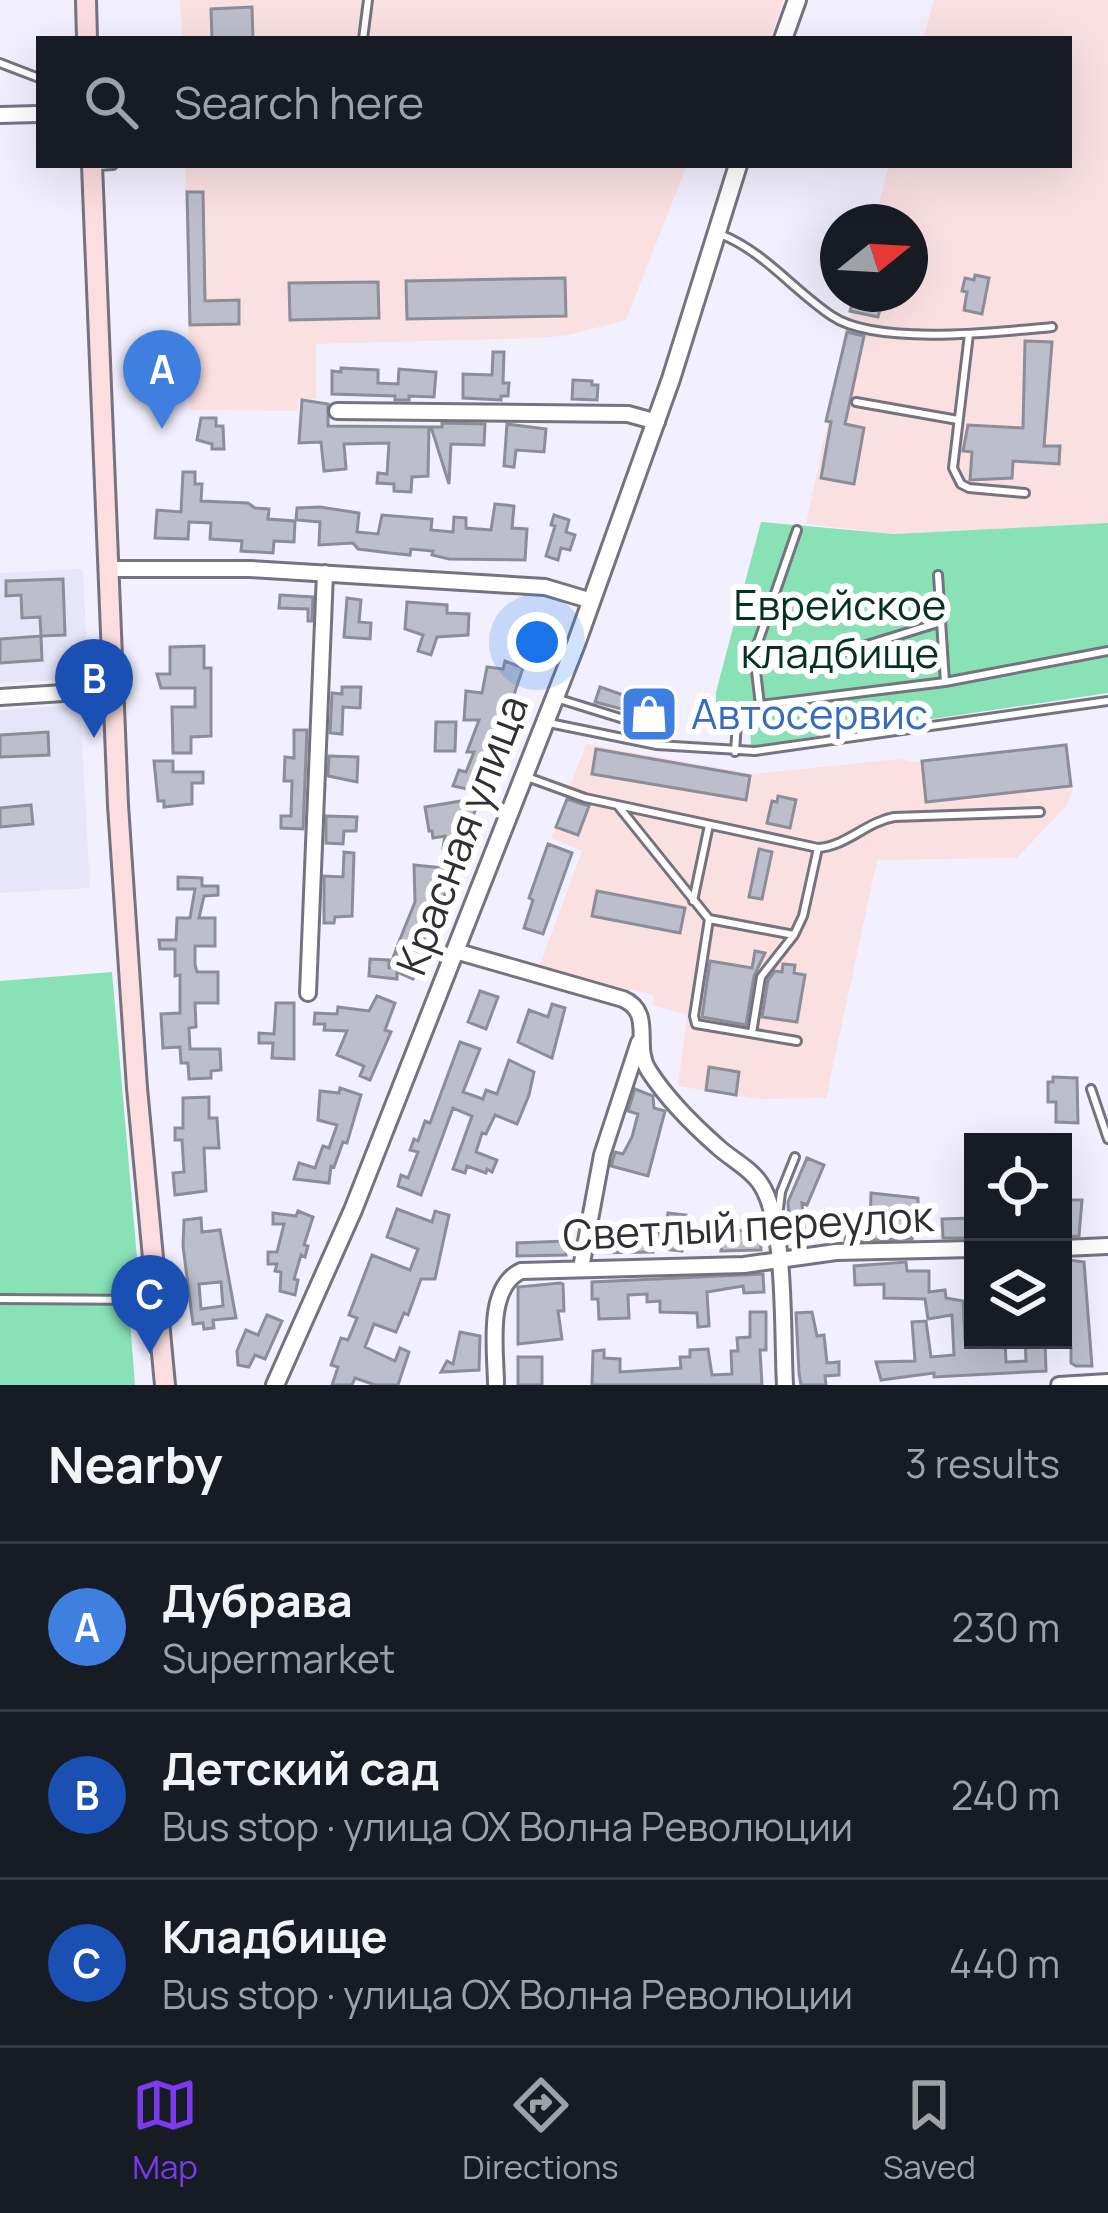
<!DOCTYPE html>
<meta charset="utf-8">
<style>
body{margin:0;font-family:Manrope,sans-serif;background:#242831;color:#f1f3f6}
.controls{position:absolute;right:36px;bottom:36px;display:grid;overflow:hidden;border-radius:0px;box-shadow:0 12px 48px #0002}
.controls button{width:108px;height:108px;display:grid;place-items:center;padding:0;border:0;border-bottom:3px solid #363941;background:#171b24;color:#f1f3f6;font:60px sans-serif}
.compass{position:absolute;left:820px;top:204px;width:108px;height:108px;border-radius:50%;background:#171b24;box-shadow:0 12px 48px #0002;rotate:72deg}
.you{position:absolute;left:537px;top:642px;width:42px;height:42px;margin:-30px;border:9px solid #fff;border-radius:50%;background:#1a73e8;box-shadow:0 0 0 18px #1a73e833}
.badge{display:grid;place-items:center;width:78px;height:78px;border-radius:50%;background:#7c3aed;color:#fff;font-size:39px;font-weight:700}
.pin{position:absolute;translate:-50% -99px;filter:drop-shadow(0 3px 6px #0008)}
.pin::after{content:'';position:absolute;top:63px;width:42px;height:36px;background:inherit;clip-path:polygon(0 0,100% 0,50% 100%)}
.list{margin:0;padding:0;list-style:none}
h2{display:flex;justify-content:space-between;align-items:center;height:156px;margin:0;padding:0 48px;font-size:51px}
h2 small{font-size:39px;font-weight:400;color:#9ea1a6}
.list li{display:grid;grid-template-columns:78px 1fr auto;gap:36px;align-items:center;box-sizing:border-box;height:168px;padding:0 48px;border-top:3px solid #363941}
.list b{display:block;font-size:45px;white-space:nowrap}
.list p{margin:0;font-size:39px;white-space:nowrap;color:#9ea1a6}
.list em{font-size:39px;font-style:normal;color:#9ea1a6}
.icon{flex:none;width:66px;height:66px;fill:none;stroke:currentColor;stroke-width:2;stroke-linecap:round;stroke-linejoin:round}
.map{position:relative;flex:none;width:1108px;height:1385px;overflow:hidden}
.search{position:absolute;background:#171b24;box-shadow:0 12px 48px #0002;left:36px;right:36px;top:36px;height:132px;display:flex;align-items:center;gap:30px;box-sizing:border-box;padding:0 42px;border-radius:0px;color:#9ea1a6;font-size:45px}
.sheet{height:660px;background:#171b24}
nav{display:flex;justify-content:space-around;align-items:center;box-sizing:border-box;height:168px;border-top:3px solid #363941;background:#171b24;font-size:33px;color:#9ea1a6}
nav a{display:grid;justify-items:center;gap:6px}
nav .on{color:#7c3aed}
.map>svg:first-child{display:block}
.built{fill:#e7e5fa}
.industrial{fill:#fbe0e2}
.green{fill:#89e2b6}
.building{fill:#bcbecb;stroke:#8b8d99;stroke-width:3;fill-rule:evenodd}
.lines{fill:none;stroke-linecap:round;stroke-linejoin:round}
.service-casing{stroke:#75737f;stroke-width:12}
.minor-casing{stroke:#75737f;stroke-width:20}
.tertiary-casing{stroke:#75737f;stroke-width:22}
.secondary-casing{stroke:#75737f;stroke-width:24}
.service{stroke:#fff;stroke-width:6}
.minor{stroke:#fff;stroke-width:14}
.tertiary{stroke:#fff;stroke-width:16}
.secondary{stroke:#fcdde0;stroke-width:18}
.labels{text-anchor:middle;stroke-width:12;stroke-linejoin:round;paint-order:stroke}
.park-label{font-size:42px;fill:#023320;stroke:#fff}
.shop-label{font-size:42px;fill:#366cbe;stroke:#fff;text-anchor:start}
.street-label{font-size:42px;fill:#302f35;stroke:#fff}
</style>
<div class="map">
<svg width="1108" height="1385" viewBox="0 0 1108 1385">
<rect width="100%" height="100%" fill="#f2f0fe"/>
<!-- built -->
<path class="built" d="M83 569 88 679 0 683V573Z
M80 705 90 888 0 893V710Z"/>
<!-- industrial -->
<path class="industrial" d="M180 0H784L770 39H182Z
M934 0H1108V523L894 534 806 524 855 294H910V222H874L889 165H1069V39H923Z
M185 165H687L626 320 569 335 541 338 316 344V399H298L297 411 190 410Z
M586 744 753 774 899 759 915 762 1068 744 1073 790 1067 805 1017 858 877 860 826 1098 758 1099 678 1086 687 1015 652 1005 654 995 539 967 582 851 551 838Z"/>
<!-- green -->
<path class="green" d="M761 522 894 534 1108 523V693L751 746 749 705 716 713V692Z
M112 972 140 1292 128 1294 135 1385H0V981Z"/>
<!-- building -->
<path class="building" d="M252 7 253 39H212L211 9Z
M187 192H203L205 301 239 300V324L190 325Z
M975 275 989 278 982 314 964 310 967 292 962 291 965 278 974 280Z
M565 278 566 316 407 319 406 281Z
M378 282 379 318 290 320 289 283Z
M855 294H884L878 317 850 311Z
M847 332 864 336 845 424 864 428 854 484 821 478 831 422 826 421Z
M1025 341 1052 342 1044 446H1060L1059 464 1013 461 1012 478 970 480 972 452 963 451 968 425 1023 428Z
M493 352H504L503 383H509L508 396H501V400L463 398V374L492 375Z
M341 368 378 370V383L398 384 399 369 436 372 434 397 409 396V400H395V396L332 394V371L341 372Z
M573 380 592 381V385H598L597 400 572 399Z
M302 400 328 404V426L429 427 428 476 412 477 411 492 394 491V484L377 483 378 473 387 474 389 443 344 444 346 469 324 471 321 442 299 443Z
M201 418H216V426H223L224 449H212V444L197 440Z
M442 423 485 424 484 445 451 444 449 484 431 427H442Z
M507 424 546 429 544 452 516 450 514 467 504 466Z
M183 472H195V484H202L201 501 248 503 255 508 269 509 268 519 295 521 294 542 274 541 273 553 241 551 242 541 210 539 211 523 189 522 188 539 155 538 157 510 181 512Z
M495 504 514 506 512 528 527 529 525 560 449 559 432 555 433 551 411 549 410 555 390 553 358 549 353 543 319 545 320 522 296 520 297 508 320 507 359 513 357 532 378 534 382 515 432 519 431 530 453 532 454 517 466 518V528L491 530Z
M554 515 569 520 566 532 575 535 570 550 561 548 558 560 546 556 555 526 551 525Z
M63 579 65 635 41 636 40 617 22 618 21 595 6 596V581Z
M280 595 313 597 312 621H308V609L279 608Z
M347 598 361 600 359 622 371 623 370 639 344 637Z
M407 602 447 605V613L469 614 468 635 437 637 431 655 418 651 423 635 405 629Z
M41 636 42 660 0 663V639Z
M204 646V668H211V736L191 737V753H173L172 707H195V688H161L157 674H170V647Z
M505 661 523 668 481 792 453 786 459 770 466 772 474 752H467L479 720H464L466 691 482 693 487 667 503 669Z
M342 687H361L360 708 343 707 342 734 330 733 332 693 342 694Z
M600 687 661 708 657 737 632 732 637 713 595 702Z
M436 722H456L455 751H435Z
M294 730H307L303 829 281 828V816H291L292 781H284L285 757 294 758Z
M48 732 49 755 0 757V735Z
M1066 745 1071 786 926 802 922 761Z
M596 749 750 776 746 800 592 774Z
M329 756 358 757 357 782 328 776Z
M154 761H173V772H203V783H192V804L164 807V801H158Z
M778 796 796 800 790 828 767 823 772 801 777 802Z
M479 798 462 851 443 848 445 836 433 838 432 831H429L425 807Z
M567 799 589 806 578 835 556 827Z
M31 805 33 824 0 827V808Z
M326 816 357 817 356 831H344L343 844 326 843Z
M548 844 572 853 543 934 524 928 533 900 529 898Z
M759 849 772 852 762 899 749 897Z
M344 852 354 853 352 916 335 917 334 923H324V876L343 877Z
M414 865 454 869 439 911 436 910 423 942 427 943 423 953 398 944 415 902Z
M178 877 202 878V886H218V895L204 896 199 918H215V946H195V965L197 972H218V1003H195L196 1027 189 1028 190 1049H220L221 1070 211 1071V1078L189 1079 188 1063H181L180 1047 163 1048 161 1014 180 1013V975L175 976V949H160L159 940H176L177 918H190L195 889H178Z
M597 891 685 908 680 933 592 916Z
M397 947 398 958 421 960 413 979 397 972V979L369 976 370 959 389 960V969Z
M755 951 765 953 754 976 746 1025 702 1017 710 961 752 968Z
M783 964 795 965 794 973 805 975 797 1022 762 1017 768 980 775 971 782 972Z
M480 991 498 997 486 1029 468 1022Z
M377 996 395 1003 385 1030 391 1032 370 1080 360 1076 364 1066 337 1055 347 1031 324 1030 325 1024H314L315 1013 337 1014 338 1007 369 1011Z
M276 1003H294V1059L272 1058 273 1043H259V1033L274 1034Z
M552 1004 565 1008 552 1058 518 1042 529 1010 548 1017Z
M460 1042 480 1049 463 1092 483 1099 486 1090 497 1094 509 1060 534 1072 529 1095 517 1124 495 1115 486 1134 482 1133 476 1152 497 1160 492 1172 487 1169 486 1173 467 1166 465 1173 453 1169 472 1116 453 1108 421 1195 398 1186 401 1175 408 1178 418 1152 410 1150 414 1139 418 1141 425 1121 430 1123Z
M709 1067 739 1072 736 1095 706 1090Z
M1053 1077 1077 1078 1078 1123 1056 1122V1102H1048V1082H1053Z
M340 1088 361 1095 347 1143 343 1142 334 1167 331 1166 329 1183 294 1179 299 1163 315 1168 323 1146 329 1148 337 1125 318 1120 320 1091 339 1093Z
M635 1089 653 1096 654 1108 665 1111 648 1176 611 1166 615 1152 623 1154 632 1137 638 1114 628 1111Z
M209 1097V1118H217L219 1148H204L206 1191 175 1195 173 1173 184 1172 182 1140H175V1128H183V1098Z
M807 1158 824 1165 807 1205 802 1203 805 1239 790 1240 788 1202Z
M871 1193 918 1198V1234L912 1235V1239L845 1241V1228L870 1227Z
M1063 1200H1082L1079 1236 1063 1237Z
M397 1209 432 1222 435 1211 449 1215 435 1279H421L408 1315 404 1313 396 1332 374 1324 365 1347 395 1361 400 1348 409 1352 398 1385H375L355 1378 352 1385H332L338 1367 331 1365 341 1338 348 1340 357 1318 349 1315 372 1255 410 1270 418 1249 387 1237Z
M298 1211 313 1217 304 1245 308 1246 305 1257 301 1255 294 1279 298 1280 295 1295 280 1291 281 1272 275 1271 277 1264H268V1252H277L284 1224H273V1213L296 1216Z
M668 1213 686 1215 682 1251 653 1248V1252L595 1253 598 1238 614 1237 599 1233 600 1230 627 1229V1235L665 1233Z
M201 1218 202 1232 220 1230 236 1318 213 1320 214 1328 204 1329 203 1323 193 1324 183 1246 184 1220ZM221 1282 223 1306 201 1309 199 1284Z
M973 1218V1238H943L942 1219Z
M725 1223 737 1224 736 1230 760 1233 761 1250 721 1251Z
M565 1241 566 1255 517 1256V1243Z
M1063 1259 1084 1262 1092 1366H1076L1071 1363V1347H1066L1063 1297 1069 1299Z
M906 1262 907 1271H929V1292L945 1290 946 1298 963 1301 965 1340H1005L1006 1362 1026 1361 1025 1340H1045L1046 1371 934 1377V1373L881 1380 876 1362 915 1361 912 1322 926 1321 931 1357 954 1355 952 1315 928 1319 925 1299 884 1298V1284L855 1285 854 1266Z
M763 1274 764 1292 744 1293 743 1286 707 1292 709 1326 698 1327 697 1313 660 1312V1301L647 1302V1294L628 1295 629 1318 599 1319 598 1299H592V1282Z
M560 1283 563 1284 564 1311H558L562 1339 518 1344V1287Z
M750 1312H766V1350H760L762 1385H592L593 1351 604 1350V1358L620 1359V1372L681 1368 680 1357H690V1350L708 1349 712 1375 732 1374 731 1351H738L737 1338 750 1337Z
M812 1312 817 1336 824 1335 827 1363 839 1362V1375L825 1376 826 1385H801L799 1373 796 1313Z
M267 1315 282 1321 265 1359 255 1355 249 1367 238 1365 237 1351 246 1330 258 1335Z
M460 1332 480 1336 479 1370 441 1372 447 1361 453 1364Z
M518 1357H542V1385H518Z"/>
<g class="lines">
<defs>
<path id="service" d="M363 39 368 0
M0 63 39 78
M96 166 113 165
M720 234C765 252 792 289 832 316 876 346 999 332 1052 327
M969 334 953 468 961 484 969 488 1025 493
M856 402 958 420
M938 575 945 682
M754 666 854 649 941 622
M559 699 630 721
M760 705 945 682 1108 651
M549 723 657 745 755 751 1108 701
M735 752 737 722 760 705 754 654 797 530
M527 777 585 798 818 848C847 846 866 822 894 817L1040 812
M619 807 709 919 794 935 803 916 818 848
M693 901 709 825
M709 919 694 1016 696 1024 797 1041
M752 1033 761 977 794 935
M1091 1089 1108 1139
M778 1217 781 1192 795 1157
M0 1299 154 1300"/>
<path id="minor" d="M0 115 39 114
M337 411 628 414 657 422
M108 569H250L545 587 592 601
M0 697 111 690
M455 951 623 999C655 1013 632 1046 649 1071 667 1099 693 1125 718 1147 731 1159 750 1168 760 1183 787 1222 782 1336 785 1385
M308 993 325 573
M1063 1248 1108 1246
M581 1268 602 1155 639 1042
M496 1385C496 1352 485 1288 521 1271L744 1265 836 1252 973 1249
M1059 1385 1108 1382"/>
<path id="tertiary" d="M783 39 797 0
M275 1385 353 1210 576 644 671 379 738 165"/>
<path id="secondary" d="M86 0 87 39
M92 165 118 805 137 1088 165 1385"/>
</defs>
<!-- service casing -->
<use href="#service" class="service-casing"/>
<!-- minor casing -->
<use href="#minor" class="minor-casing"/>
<!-- tertiary casing -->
<use href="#tertiary" class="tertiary-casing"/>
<!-- secondary casing -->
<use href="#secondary" class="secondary-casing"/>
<!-- service -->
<use href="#service" class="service"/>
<!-- minor -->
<use href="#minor" class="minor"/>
<!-- tertiary -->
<use href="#tertiary" class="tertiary"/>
<!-- secondary -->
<use href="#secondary" class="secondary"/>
</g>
<!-- icons -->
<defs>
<symbol id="shop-square" viewBox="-11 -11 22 22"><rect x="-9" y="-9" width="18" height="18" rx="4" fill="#3f7fe0" stroke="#fff"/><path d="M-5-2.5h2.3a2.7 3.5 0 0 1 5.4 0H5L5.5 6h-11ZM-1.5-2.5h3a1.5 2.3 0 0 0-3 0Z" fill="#fff"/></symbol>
</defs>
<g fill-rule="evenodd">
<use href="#shop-square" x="616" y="681" width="66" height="66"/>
</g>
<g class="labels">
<!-- park labels -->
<g class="park-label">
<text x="840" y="620">Еврейское<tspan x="840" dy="48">кладбище</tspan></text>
</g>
<!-- shop labels -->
<g class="shop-label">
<text x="691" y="729">Автосервис</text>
</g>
<!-- street labels -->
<g class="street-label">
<text transform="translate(462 835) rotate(-69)" y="15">Красная улица</text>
<text transform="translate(748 1226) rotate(-3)" y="15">Светлый переулок</text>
</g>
</g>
</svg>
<div class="controls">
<button><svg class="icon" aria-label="locate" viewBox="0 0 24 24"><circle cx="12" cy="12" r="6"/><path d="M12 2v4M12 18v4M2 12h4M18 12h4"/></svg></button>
<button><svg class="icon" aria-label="layers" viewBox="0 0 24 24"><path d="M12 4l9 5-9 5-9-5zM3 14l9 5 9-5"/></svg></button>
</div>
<svg class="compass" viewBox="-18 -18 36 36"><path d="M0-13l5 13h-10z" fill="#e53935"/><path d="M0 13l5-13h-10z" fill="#9ea1a6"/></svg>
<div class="you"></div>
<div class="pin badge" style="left:162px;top:429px;background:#3f7fe0">A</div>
<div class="pin badge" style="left:94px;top:738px;background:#1a4fb4">B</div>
<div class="pin badge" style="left:150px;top:1354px;background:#1a4fb4">C</div>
<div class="search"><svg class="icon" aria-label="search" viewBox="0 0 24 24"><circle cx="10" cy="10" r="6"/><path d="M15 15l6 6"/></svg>Search here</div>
</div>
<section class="sheet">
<h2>Nearby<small>3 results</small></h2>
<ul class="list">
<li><span class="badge" style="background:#3f7fe0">A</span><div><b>Дубрава</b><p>Supermarket</p></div><em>230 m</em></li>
<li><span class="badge" style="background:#1a4fb4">B</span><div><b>Детский сад</b><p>Bus stop · улица ОХ Волна Революции</p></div><em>240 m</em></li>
<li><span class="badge" style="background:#1a4fb4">C</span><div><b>Кладбище</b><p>Bus stop · улица ОХ Волна Революции</p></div><em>440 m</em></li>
</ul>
</section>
<nav>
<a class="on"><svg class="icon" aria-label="map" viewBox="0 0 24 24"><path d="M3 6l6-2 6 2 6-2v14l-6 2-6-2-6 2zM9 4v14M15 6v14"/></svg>Map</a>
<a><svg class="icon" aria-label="directions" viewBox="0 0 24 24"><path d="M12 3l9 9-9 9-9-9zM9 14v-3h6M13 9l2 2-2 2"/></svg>Directions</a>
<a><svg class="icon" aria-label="saved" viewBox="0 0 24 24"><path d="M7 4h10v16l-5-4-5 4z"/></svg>Saved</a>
</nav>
